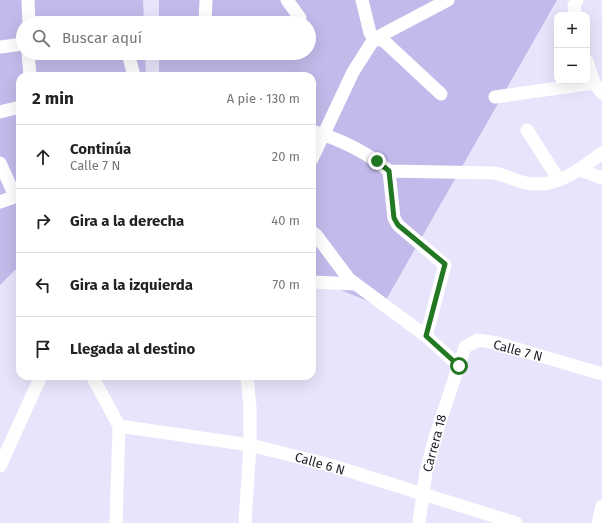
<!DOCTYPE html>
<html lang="es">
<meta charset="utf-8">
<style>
body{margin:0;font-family:"Fira Sans",sans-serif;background:#f2f2f2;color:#222}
.controls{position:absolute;right:12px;top:12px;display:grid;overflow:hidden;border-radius:8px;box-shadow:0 4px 16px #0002}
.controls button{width:36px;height:36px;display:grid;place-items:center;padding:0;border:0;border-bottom:1px solid #e0e0e0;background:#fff;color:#222;font:20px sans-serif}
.stop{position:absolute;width:12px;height:12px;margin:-9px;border:3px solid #227723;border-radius:50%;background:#fff}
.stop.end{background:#227723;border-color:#fff;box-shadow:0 1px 4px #0008}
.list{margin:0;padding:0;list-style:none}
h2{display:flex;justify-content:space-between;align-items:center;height:52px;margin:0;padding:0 16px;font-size:17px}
h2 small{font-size:13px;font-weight:400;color:#767676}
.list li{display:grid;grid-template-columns:26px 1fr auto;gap:12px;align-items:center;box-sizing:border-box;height:64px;padding:0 16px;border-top:1px solid #e0e0e0}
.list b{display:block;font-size:15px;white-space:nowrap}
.list p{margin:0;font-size:13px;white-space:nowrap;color:#767676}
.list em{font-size:13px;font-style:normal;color:#767676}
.icon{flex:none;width:22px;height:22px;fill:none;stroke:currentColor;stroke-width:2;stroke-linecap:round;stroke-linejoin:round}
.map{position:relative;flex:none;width:602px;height:523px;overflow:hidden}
.search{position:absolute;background:#fff;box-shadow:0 4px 16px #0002;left:16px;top:16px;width:300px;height:44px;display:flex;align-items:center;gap:10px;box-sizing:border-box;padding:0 14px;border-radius:22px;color:#767676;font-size:15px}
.panel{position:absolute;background:#fff;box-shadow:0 4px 16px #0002;left:16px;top:72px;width:300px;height:308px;border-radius:12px}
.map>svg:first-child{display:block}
.green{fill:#c3baeb}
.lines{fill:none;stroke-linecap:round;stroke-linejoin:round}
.minor{stroke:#fff;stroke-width:13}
.route{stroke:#227723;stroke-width:5}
.labels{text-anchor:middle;stroke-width:3.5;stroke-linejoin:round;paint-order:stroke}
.street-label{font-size:13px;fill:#1e1c26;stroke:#fff}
</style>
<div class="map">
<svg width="602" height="523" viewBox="0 0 602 523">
<rect width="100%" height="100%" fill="#e8e4fb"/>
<!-- green -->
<path class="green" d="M0 0H143L144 23H23V53H145L146 76H20V265L0 285Z
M159 0H557L382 307 312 278V76H159V53H309V23H159Z"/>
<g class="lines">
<!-- minor -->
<path class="minor" d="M28 0 29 23
M287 0 300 18
M362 0 370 33 374 39 384 41 441 94
M575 15 574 6 577 0
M205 23 206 0
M0 47 23 44
M28 53 30 76
M128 53 134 76
M587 61 594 83 602 93
M495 97 594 83
M0 112 20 107
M527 130 559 180
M312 131C339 139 368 153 389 171L494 173C506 175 515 181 526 183 555 189 580 170 602 153
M312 159 353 72 374 39 448 0
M0 163 15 196
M580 170 602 178
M389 171 394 218 398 225 445 265 426 336
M0 202 20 195
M312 232 316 235 349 279 426 336 459 366
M312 282 355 284
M92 376 119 426 116 523
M119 426 250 445 330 465 516 523
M0 466 41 376
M245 523 250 445V407L247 376
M419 523 426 472 435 437 465 347 478 340 497 343 602 374
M598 523 602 506"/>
</g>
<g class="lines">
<!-- route -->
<path class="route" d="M377 161 389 171 394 218 398 225 445 264 426 336 459 366"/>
</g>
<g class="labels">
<!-- street labels -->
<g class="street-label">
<text transform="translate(518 350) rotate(15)" y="5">Calle 7 N</text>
<text transform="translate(434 443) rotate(-75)" y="5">Carrera 18</text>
<text transform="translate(320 463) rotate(16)" y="5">Calle 6 N</text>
</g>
</g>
</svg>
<div class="controls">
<button>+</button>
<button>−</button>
</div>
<div class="stop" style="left:459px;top:366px"></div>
<div class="stop end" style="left:377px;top:161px"></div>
<div class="search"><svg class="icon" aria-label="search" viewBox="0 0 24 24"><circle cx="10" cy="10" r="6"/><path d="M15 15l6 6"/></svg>Buscar aquí</div>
<section class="panel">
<h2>2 min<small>A pie · 130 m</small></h2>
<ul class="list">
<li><svg class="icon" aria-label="ahead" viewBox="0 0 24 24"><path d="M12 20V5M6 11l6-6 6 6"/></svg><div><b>Continúa</b><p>Calle 7 N</p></div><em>20 m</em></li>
<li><svg class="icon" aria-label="right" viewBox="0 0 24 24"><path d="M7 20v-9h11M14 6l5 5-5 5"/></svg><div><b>Gira a la derecha</b></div><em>40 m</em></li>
<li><svg class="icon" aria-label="left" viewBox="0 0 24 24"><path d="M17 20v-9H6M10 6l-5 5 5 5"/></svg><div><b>Gira a la izquierda</b></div><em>70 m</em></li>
<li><svg class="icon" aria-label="arrive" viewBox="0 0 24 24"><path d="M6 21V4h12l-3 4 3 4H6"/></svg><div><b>Llegada al destino</b></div></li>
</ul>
</section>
</div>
